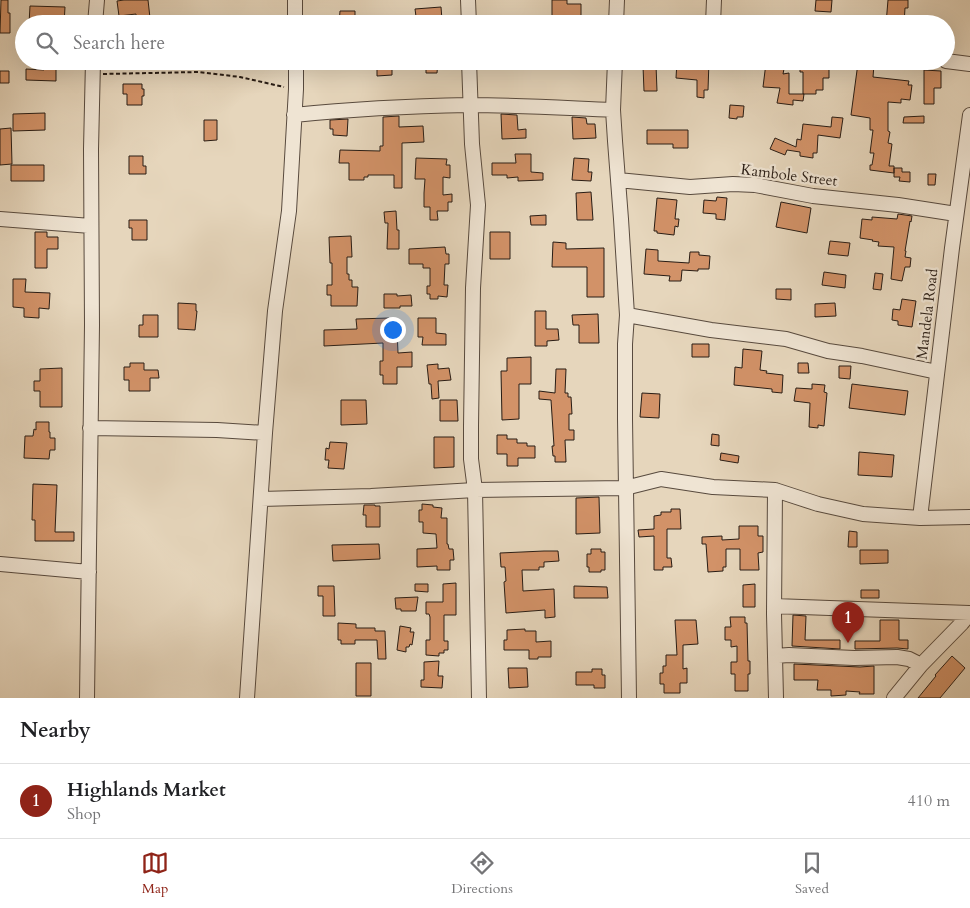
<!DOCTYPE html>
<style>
body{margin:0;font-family:Cardo,serif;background:#f2f2f2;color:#202124}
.you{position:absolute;left:392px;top:329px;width:18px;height:18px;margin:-12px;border:4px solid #fff;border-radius:50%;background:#1a73e8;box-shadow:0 0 0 8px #1a73e833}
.badge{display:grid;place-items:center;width:32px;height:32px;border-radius:50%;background:#8f2418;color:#fff;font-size:16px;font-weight:700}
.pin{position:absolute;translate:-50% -41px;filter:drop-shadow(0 1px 2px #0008)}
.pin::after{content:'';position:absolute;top:26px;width:18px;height:15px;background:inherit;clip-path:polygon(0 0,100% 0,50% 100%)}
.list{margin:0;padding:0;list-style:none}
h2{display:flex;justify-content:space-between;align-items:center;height:65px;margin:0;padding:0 20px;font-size:21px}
h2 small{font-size:16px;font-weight:400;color:#757577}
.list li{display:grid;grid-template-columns:32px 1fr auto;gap:15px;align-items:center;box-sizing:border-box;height:75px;padding:0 20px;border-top:1px solid #e0e0e0}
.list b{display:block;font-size:19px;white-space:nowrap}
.list p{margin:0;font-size:16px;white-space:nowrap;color:#757577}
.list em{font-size:16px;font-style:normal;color:#757577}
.icon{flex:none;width:28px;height:28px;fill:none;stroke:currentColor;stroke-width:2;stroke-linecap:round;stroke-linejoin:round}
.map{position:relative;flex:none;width:970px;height:698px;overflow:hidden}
.search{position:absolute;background:#fff;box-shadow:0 5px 20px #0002;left:15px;right:15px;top:15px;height:55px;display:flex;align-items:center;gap:12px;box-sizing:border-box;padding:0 18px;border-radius:28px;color:#757577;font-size:19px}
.sheet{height:140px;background:#fff}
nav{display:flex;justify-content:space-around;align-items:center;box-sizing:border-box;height:70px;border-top:1px solid #e0e0e0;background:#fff;font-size:14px;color:#757577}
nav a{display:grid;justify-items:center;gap:2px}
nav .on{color:#8f2418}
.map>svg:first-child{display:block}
.building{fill:#d29268;stroke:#281c14}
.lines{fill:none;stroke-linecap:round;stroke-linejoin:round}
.minor-casing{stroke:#584a3e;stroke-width:16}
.path{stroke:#281c14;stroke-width:2;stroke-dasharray:4 2.5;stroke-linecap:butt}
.minor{stroke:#efe4d3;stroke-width:14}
.labels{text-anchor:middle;stroke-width:4.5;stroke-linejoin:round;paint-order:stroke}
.street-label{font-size:15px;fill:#281c14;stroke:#efe4d3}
</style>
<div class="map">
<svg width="970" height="698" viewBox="0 0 970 698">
<rect width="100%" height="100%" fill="#e6d6bc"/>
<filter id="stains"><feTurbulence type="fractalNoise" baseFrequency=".004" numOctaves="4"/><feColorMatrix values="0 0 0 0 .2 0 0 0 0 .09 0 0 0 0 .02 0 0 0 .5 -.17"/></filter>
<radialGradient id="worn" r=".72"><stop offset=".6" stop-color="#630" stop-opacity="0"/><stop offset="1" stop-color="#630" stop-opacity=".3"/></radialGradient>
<!-- building -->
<path class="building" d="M1 0H8V13H10V33H0Z
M124 0H148L150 18 136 20V14L119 16 117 1Z
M552 0H567V4H581V16H552Z
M816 0H832L831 12 815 11Z
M888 0H908V8H905L904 24H886Z
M30 6 65 7 64 24H29Z
M441 7 442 20H439V24H417L415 9Z
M340 11H355V24H339Z
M44 61H56V81L26 80V69L44 70Z
M413 61V69H392V75L377 76V62Z
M426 61H438L437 73H426Z
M677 61H709L708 90H704V98L697 97V80L676 78Z
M800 61H829V78H823V90H816V94H803V72H800Z
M766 63 777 64V68L784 69 783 74 789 73V94H804L803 101 793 100V105L777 103 780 88 763 87Z
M858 63 874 65 873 77 909 81 908 85H912L910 100 901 99V103L888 102V131L890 132 888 143 892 144 889 166H894V173L870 170V165H872L874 153H870L873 130H870V118L851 115Z
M656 65 657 91H644L643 66Z
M924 70 941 71V88H934V104H924Z
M0 71H9V83H0Z
M123 84H142V89H144V96H142V105H127V94H123Z
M730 105 744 106 743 117H737V119L729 118Z
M45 113V130L13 131V114Z
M501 114 517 115 518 130 526 129V138L502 139Z
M399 116V127L423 126 424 142 402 143V188H394V175H368V177H364V180H349V163H339L340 150 380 151V146H383V117Z
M924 116V123H903L904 117Z
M572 117 586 118 587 124H595L596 138 573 139Z
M832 117 843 118 840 138 818 135 817 153H813V158L800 156V152L787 150 785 155 770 149 775 138 796 147 797 139 801 140 803 124 831 127Z
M348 119 347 136 333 135V129H330V120Z
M204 120H217V140L204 141Z
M11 128 12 164 0 165V129Z
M647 130H688V148H673V144H647Z
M515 154H531V172L543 173V180L518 181V177L507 178V175H492V163H516Z
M129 156H143V166H146V174H129Z
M416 158 447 159 446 165H450V178L443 177V195L452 194V202H448V211H437L438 220H430V207H424V193L425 179H415Z
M574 158 589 159 588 172H592L591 181 572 180Z
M11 165H44V181H11Z
M894 168H902V172H910V182L899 181 900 177H894Z
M928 174H936L935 185H928Z
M591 192 593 220H577L576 193Z
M717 197 727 198 725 220 716 219V214L703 213 704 200 716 201Z
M657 198 677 200 675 219H679L678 227 675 226 674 235 657 233V231H654Z
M781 202 811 208 807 233 776 227Z
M396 211 397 230H399V249H387L388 223H385L384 212Z
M898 214 912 216 911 222 910 221 905 251H906L905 257 911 258 910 267H905L902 281 891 279 894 247 878 246 879 242 872 241 873 240 860 238 862 219 872 220V217L897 219Z
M546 215V225H531L530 216Z
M129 220H147V240H132V228H129Z
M35 232H47V237H58V249H47V268H35Z
M490 232H510V259H490Z
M351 236 352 257H347V274H349V280H352V287H358L357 306H331V295H327V285H332V263H330L329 237Z
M830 241 850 243 848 256 828 254Z
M553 242 566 243V249L604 248V297H587V267H552Z
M445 247 446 254H449V264H445L444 285H448L447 297 438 296V299H430V294H427V286H430V268H423V264H409V249Z
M646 249 658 250V261L689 263 690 252H699V255L710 256 709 269H698V271L682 270 681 281H669L670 276 644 274Z
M824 272 846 275 845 288 822 285Z
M875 273 883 274 881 290 873 289Z
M13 279H26L25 292 50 293 49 309 39 308V318L24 317V308L13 307Z
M776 289H791V300L776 299Z
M384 294H397V296L411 295 412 306H400V308H384Z
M902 299 916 301 912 327 898 325V321L892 320 893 309 900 310Z
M178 303 196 304V311H197L195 330 178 329Z
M835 303 836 316 815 317V304Z
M535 311H546V329H558L559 340 547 341V346H535Z
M598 314 599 343H579V325H573L572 315Z
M143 315H158V337H139V325H143Z
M389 318V329H397L398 353 412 352V367H397V384H383V375H380V361H383V343L324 346V330L357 329 356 319Z
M418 318H436V333L446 334V345H422L423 337H418Z
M692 344H709V357H692Z
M743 349 762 351 760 370 767 371 766 373 783 375 782 393 772 392V389L734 385 735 367 742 368Z
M531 357V384H519V419L502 420 501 371H507V358Z
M130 363H144V370H158L159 378H150V391H129V380H124V367H130Z
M798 363H808L809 373H798Z
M438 364V369L449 368 451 380 438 381 439 398 432 399 431 384H429L427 365Z
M839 366H851L850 379 839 378Z
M62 368V407H40V391H34V381H40V369Z
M556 369H566L565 393H568V397H571L572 414H569V430H574V440H565L566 462H555V456H553L552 446H554L551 400 539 399V391L555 393Z
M812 384 825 385 824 392 827 393 824 426 818 425V428L809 427 810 403 794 401 796 388 812 389Z
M852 384 908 391 905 415 849 408Z
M642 393 660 394 659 418 640 417Z
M341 400H366L367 424 341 425Z
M440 400H457L458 421H440Z
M36 422H49V432H50V438H55V450H50L49 459 24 458 25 436H33L34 429 36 430Z
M712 434 719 435V446L711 445Z
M497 435H507V439H517V443H527V446H535V458H518V466H507V454H497Z
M434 437H454V467L434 468Z
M330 442 347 443 344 469 328 468 329 460H325L326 448 329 449Z
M859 452 894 455 892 477 858 475Z
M721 453 739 456 738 463 720 460Z
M33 484 57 485 55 532H74V541H35V520H32Z
M599 497 600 533 576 534V498Z
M422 504 433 505V507L442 508 441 518H447V544H448L449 549H453L454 560H450V570H437V566L417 567V549L437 548 436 534 423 533V522H419V510H422Z
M364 505H375V506H380V527H366V515H363Z
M671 509H680L681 529H667V558H671L672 567H663V570H654V536L639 537 638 530 654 529V516L661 515V512H671Z
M739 526H758V536H763V552L758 553 759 570H740V549H726V567H723V571L708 572 706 544H702V537L722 536V540L739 539Z
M849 531 857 532V547H848Z
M379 544 380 559 333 561 332 545Z
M591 549H601V552H605V570H601V572H589V567H587V554H591Z
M860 550H888V563L860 564Z
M544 551H558L559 561 544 562V567H539V570H522L523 591 554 589 555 617 545 618V610L506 613 504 582 506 581 505 567H501L500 553Z
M456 583V615H444V641H448V650H444V653H439V656L426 655V640H430V617L429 614H426V602H443V584Z
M415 584H428V592L415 591Z
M755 584V607H743V585Z
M318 586H334L335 616H323V596H318Z
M574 586 607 587 608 598H574Z
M861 590H879V598H861Z
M418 597 416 611H401V609H396L395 598Z
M793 615 806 616 805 640H840V649L792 646Z
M730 617H745V623H747L748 661H750V674H748V691H735V674H731V662H737V646L731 647V640H725V627H731Z
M675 620H696L698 644 683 645V669L687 668V683H680V693H664V684H660V673H663V666H666V655H677Z
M880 620H899V640H908V649L897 648 855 649V641H880Z
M338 623 356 624V628H375V631H385L386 659H378L377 640H355V644H341V640H338Z
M400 626 411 628 410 632H414L412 645 410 644 409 647H406V652L397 650Z
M525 629V631H536V642L551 641V657H538V659H529V650H504V640H507V630Z
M952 656 965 668 940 698H918L936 676 935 675Z
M439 661 438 676H443L442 688 421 687V680H424V662Z
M356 663H371V696H356Z
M794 664 860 667 874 666V694H859L860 692 846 691V695L831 696V690H817L818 680H794Z
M508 668H527L528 687 509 688Z
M592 669H602V675H605V688H594V685H576V672H592Z"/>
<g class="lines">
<defs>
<path id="minor" d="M468 0 469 24
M95 24 97 0
M295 24V0
M616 24 617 0
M713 24 714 0
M469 61 472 144 478 205 473 288 471 426V459L475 490 479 698
M615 61 613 110 615 141 621 219 627 315 625 344V419L629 698
M946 61 970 64
M294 115C352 109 410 106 469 105 517 105 565 108 613 110
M618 180 690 187 733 184 755 185 813 196 898 205 956 214
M0 219 91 226
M627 315 711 330 786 339 828 351 862 356 937 372
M90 428 217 430 265 433
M775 490 774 614 776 698
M261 499 371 496 475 490 625 488 661 479 713 487 775 490 818 504 863 514 920 518 970 517
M920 518 952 248 970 115
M0 564 89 572
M774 606 969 613
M775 656 789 655 854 658 897 657 909 659 921 665
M87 698 92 325 91 149 93 61
M247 698 265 433 275 311 289 211 296 89V61
M894 698 921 665 962 623 970 613"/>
</defs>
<!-- minor casing -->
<use href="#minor" class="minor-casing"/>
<!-- path -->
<path class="path" d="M103 74 198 72 240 77 284 87"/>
<!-- minor -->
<use href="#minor" class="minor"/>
</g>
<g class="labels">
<!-- street labels -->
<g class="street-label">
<text transform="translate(789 175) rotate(7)" y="5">Kambole Street</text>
<text transform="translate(927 314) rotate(-83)" y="5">Mandela Road</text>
</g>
</g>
<rect width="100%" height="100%" filter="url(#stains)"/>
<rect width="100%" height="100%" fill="url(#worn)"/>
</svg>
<div class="you"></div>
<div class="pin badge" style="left:848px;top:643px">1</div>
<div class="search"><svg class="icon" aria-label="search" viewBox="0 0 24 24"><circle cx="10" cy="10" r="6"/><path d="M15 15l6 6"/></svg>Search here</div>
</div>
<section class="sheet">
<h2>Nearby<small></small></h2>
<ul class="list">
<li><span class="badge">1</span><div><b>Highlands Market</b><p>Shop</p></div><em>410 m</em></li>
</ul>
</section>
<nav>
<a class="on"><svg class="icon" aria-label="map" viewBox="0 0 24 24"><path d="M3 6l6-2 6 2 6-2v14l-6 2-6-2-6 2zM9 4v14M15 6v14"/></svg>Map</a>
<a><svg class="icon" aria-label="directions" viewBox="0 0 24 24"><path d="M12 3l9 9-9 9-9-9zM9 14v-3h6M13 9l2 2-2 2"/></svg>Directions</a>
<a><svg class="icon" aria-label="saved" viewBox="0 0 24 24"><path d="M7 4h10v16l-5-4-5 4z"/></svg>Saved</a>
</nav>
